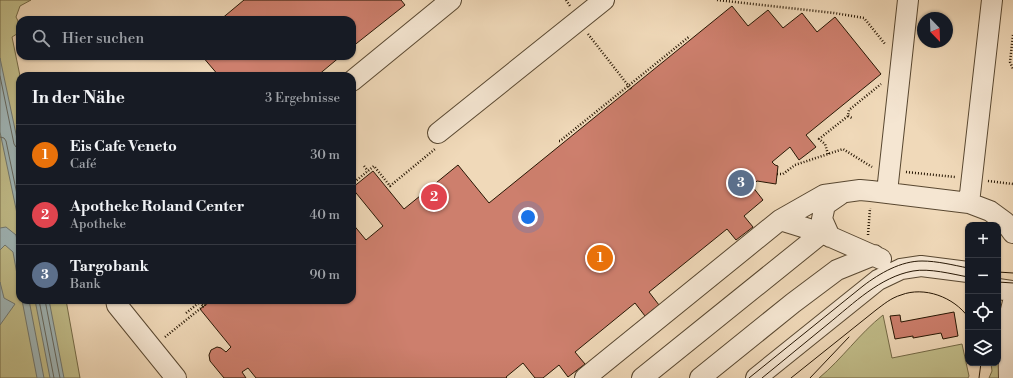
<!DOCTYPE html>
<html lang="de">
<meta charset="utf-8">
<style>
body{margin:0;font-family:"Libre Bodoni",serif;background:#242831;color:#f1f3f6}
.controls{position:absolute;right:12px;bottom:12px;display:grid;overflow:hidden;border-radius:8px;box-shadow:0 1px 3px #0004}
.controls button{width:36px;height:36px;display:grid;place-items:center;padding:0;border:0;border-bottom:1px solid #363941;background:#171b24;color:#f1f3f6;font:20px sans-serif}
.compass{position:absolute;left:917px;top:12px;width:36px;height:36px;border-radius:50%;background:#171b24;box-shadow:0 1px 3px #0004;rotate:157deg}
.you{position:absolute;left:528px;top:217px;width:14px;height:14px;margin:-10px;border:3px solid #fff;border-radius:50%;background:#1a73e8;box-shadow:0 0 0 6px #1a73e833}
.badge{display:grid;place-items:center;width:26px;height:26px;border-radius:50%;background:#db2777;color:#fff;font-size:13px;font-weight:700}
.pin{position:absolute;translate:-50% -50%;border:2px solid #fff;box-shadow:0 1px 4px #0006}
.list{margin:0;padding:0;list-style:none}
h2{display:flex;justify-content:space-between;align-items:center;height:52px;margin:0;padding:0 16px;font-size:17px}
h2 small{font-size:13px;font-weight:400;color:#9ea1a6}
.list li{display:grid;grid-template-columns:26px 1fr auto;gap:12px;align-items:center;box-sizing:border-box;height:60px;padding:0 16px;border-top:1px solid #363941}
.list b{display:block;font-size:15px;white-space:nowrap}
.list p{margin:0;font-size:13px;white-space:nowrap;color:#9ea1a6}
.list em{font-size:13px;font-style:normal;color:#9ea1a6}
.icon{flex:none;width:22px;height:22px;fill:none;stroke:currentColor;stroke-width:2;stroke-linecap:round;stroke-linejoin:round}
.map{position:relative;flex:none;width:1013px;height:378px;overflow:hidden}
.search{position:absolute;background:#171b24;box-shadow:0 1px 3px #0004;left:16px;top:16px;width:340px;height:44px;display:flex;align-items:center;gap:10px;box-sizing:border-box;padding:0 14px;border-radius:12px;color:#9ea1a6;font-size:15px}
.panel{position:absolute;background:#171b24;box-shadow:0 1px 3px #0004;left:16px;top:72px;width:340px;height:232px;border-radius:12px}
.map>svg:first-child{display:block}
.green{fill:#c1bd8a;stroke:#746a47}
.water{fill:#9fb7ba;stroke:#6f7771}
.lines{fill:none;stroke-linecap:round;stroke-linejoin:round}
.shore{stroke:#63675f;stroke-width:1}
.building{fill:#cd7f6d;stroke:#271704}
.minor-casing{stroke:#594831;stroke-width:22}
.path{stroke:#271704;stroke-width:2.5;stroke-dasharray:1 2;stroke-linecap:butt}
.minor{stroke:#f5e6d2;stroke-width:20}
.tram{stroke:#271704;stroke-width:1}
</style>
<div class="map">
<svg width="1013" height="378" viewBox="0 0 1013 378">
<rect width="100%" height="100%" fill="#f0d9b9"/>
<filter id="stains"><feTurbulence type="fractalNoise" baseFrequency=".005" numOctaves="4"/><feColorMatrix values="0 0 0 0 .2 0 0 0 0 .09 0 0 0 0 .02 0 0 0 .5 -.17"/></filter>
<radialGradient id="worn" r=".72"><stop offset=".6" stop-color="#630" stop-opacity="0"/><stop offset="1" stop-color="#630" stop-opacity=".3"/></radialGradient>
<!-- green -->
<path class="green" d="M0 0H31L20 6 16 17 20 25V32L12 37 20 76V300H66L80 378H0Z
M998 310H1000L1001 378H989L992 371 991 363H998Z
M883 315 892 358 962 344 969 376 968 378H819C842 359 859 334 883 315Z"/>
<!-- water -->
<path class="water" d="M0 58 20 153V228L0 132Z
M6 227 16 235 20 256V291L13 252 5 245 0 250V228Z
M0 282 4 298 15 304 0 325Z
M22 300H29L44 378H37Z
M35 300H49L64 378H50Z"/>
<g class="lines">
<!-- shore -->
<path class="shore" d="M0 76 14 144 16 147 20 148
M0 137 4 138 6 141 20 209
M39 300 54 378
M45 300 60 378"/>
</g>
<!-- building -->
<path class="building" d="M244 0H401L405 5 352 47V20H220Z
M732 6 748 26 768 10 783 28 802 13 817 32 835 17 881 74 806 135 816 147 799 160 790 147 772 162 775 165 778 166 776 184 757 181 752 186 763 200 744 216 753 227 736 240 727 229 649 292 659 305 645 316 635 303 575 352 585 364 568 377 559 365 543 378H535L523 363 506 377 507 378H256L248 368 242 372 246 378H224L210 361 209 355 211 350 217 347 221 348 226 352 231 347 200 309 212 300H352V223L366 240 383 226 352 188 373 171 404 209 458 165 489 203Z
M202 56H341L317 76H219Z
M954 312 958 336 943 339 941 333 913 338V336L895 339 890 316 900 315 901 322Z"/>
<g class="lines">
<defs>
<path id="minor" d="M352 81 451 0
M438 133 604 0
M887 192 908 0
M969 203 992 0
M780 220 822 233 881 259
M830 237 822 219 825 205 841 194
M998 289 1013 291
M116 300 117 305 176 378
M585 378 780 220 824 195 860 190 871 191 969 203 990 211 1005 222 1013 233
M642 378 822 233
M700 378 793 303 837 270 874 255
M756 378 878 280 901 269 921 266 968 272
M1009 378 1008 322 1013 302"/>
</defs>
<!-- minor casing -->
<use href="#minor" class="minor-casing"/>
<!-- path -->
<path class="path" d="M566 0 570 6
M717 0 834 13 864 18 885 44
M588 34 631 89
M1013 35 1010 62 1013 69
M848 116 852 118
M559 141H560L690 36
M828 154 825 144 819 139 848 116 849 110 881 84
M364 166 368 171
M906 172 955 177
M777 174H783L795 165 843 149 872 167
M988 181 1013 184
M352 184 374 166 390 186 435 149
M868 235 870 208
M186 313 200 302 203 306
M165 337 211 300"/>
<!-- minor -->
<use href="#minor" class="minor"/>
<!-- tram -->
<path class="tram" d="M998 272 1013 273
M998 282 1013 283
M749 378 863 286C880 273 901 261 922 261 937 261 953 265 968 268
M762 378C784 360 806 342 828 324 854 303 880 277 913 271 929 268 952 274 968 277
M791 378 876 310C884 304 891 298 901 295 924 286 954 297 968 317
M810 378 849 337
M979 378 981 363"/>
</g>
<rect width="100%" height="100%" filter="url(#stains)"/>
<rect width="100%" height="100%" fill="url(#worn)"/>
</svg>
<div class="controls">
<button>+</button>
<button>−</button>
<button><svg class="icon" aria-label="locate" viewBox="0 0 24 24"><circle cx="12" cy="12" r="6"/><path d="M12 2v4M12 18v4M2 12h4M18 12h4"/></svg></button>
<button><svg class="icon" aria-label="layers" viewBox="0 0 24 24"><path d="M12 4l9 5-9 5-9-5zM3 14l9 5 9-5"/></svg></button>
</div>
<svg class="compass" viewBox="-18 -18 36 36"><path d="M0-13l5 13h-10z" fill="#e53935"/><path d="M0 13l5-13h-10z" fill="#9ea1a6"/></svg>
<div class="you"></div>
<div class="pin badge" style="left:600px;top:258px;background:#e8710a">1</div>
<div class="pin badge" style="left:434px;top:197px;background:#e0444e">2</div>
<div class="pin badge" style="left:741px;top:183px;background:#5c6f8a">3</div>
<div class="search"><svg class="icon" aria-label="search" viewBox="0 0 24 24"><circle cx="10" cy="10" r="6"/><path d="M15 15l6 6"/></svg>Hier suchen</div>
<section class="panel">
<h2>In der Nähe<small>3 Ergebnisse</small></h2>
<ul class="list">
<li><span class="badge" style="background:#e8710a">1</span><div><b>Eis Cafe Veneto</b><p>Café</p></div><em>30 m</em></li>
<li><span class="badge" style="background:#e0444e">2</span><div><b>Apotheke Roland Center</b><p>Apotheke</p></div><em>40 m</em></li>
<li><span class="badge" style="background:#5c6f8a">3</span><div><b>Targobank</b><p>Bank</p></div><em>90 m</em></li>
</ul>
</section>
</div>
